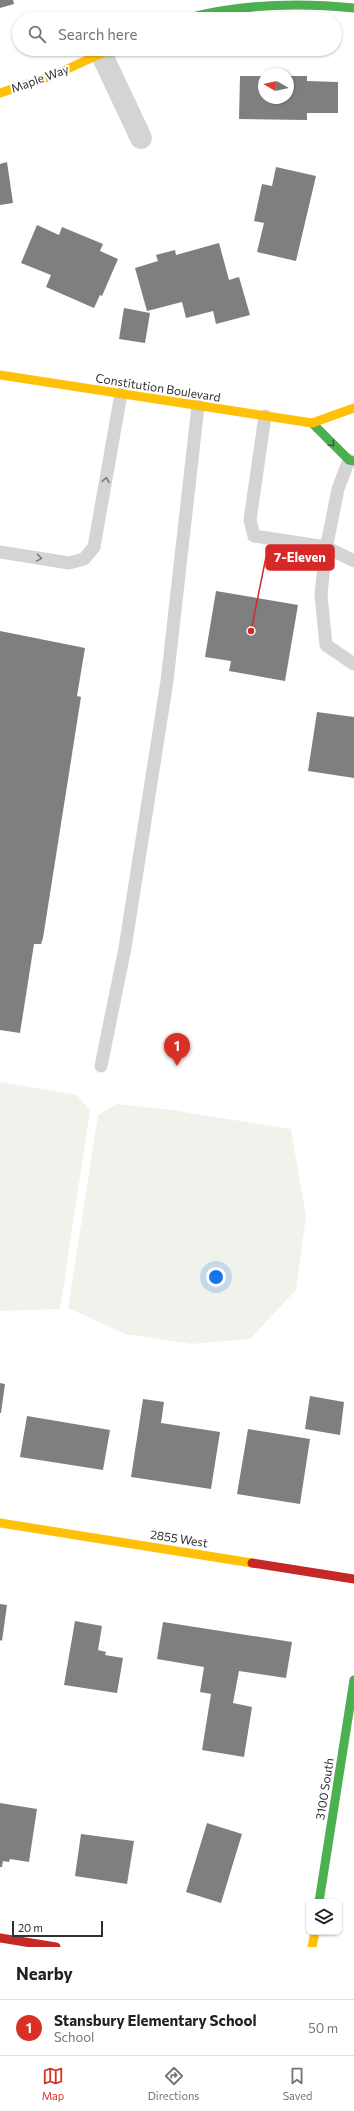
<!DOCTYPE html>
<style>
body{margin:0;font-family:Commissioner,sans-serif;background:#f2f2f2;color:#202124}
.controls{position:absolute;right:12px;bottom:12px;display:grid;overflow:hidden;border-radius:8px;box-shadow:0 1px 3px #0004}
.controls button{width:36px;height:36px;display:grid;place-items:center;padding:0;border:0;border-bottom:1px solid #e0e0e0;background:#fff;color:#202124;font:20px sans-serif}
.compass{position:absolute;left:258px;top:68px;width:36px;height:36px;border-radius:50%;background:#fff;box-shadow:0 1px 3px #0004;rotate:279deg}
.scale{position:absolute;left:12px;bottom:10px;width:91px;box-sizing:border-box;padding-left:4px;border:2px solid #303030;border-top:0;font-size:11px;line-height:14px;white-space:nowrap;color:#303030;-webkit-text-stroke:3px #fff;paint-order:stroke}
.you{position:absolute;left:216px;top:1277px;width:14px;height:14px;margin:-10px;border:3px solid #fff;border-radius:50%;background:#1a73e8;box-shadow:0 0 0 6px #1a73e833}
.badge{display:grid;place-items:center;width:26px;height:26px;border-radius:50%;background:#d93025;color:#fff;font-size:13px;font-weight:700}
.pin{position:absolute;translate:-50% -33px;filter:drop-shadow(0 1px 2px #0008)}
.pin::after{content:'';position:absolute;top:21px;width:14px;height:12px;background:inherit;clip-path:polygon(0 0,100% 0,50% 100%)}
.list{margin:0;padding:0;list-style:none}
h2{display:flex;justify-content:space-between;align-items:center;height:52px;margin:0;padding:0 16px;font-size:17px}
h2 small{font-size:13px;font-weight:400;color:#757577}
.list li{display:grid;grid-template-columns:26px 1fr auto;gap:12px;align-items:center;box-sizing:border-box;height:56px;padding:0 16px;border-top:1px solid #e0e0e0}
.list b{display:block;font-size:15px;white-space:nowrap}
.list p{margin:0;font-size:13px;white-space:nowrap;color:#757577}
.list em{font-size:13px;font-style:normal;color:#757577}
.icon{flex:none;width:22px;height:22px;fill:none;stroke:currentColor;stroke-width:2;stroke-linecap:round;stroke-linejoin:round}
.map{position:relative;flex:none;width:354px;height:1947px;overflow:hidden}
.search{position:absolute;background:#fff;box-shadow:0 1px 3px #0004;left:12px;right:12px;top:12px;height:44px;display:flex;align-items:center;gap:10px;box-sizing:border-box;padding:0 14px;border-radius:22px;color:#757577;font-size:15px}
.sheet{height:108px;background:#fff}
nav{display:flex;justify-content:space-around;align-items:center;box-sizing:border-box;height:56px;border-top:1px solid #e0e0e0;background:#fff;font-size:11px;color:#757577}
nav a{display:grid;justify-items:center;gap:2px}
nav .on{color:#d93025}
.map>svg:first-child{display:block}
.green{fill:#f1f2ec}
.building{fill:#7f7f7f}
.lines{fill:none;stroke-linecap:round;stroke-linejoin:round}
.lane{stroke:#d4d4d4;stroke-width:13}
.street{stroke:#d4d4d4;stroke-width:22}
.fast{stroke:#4caf50;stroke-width:9}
.slow{stroke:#ffc107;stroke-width:9}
.jam{stroke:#c62828;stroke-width:9}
.oneway{stroke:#3a5c3b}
.oneway2{stroke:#7a7a7a}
.labels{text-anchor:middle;stroke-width:4;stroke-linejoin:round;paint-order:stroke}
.street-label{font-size:12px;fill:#303030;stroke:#fff}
.leader{fill:none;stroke:#d62828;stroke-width:1.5}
.callout-dot{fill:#d62828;stroke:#fff;stroke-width:1.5}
.callout{fill:#d62828;stroke:#d62828;stroke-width:1.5}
.callout-label{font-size:13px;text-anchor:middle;font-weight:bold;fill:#fff}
</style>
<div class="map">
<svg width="354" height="1947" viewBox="0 0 354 1947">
<rect width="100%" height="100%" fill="#fff"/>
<!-- green -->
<path class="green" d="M0 1082 77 1095 90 1111 60 1309 0 1311Z
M117 1104 171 1110 291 1129 306 1217 296 1290 250 1339 191 1344 125 1334 68 1308 98 1115Z"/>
<!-- building -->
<path class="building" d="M0 0H13L14 4 0 8Z
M240 76H264V98H288V76H307V81L338 82V113H307V120L239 119Z
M7 162 13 203 0 205V164Z
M276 167 316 176 296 261 257 252 264 223 254 221 262 184 272 186Z
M37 225 59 235 62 227 103 244 100 251 118 259 102 296 100 295 94 308 46 287 51 275 21 263Z
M219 243 229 280 239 277 250 315 216 324 213 311 186 318 182 302 147 311 135 268 158 261 156 255 175 250 176 255Z
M124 308 150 313 145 343 119 339Z
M216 591 298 605 285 681 229 671 231 661 205 657Z
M0 631 85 648 77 696 81 697 43 938 41 944H34L20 1033 0 1030Z
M317 712 354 717V778L308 771Z
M0 1383 5 1384 1 1413H0Z
M310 1396 344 1402 340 1435 305 1429Z
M143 1399 164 1402 161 1423 220 1432 211 1489 131 1477Z
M27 1416 110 1430 103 1470 20 1457Z
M248 1429 310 1439 300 1504 237 1494Z
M0 1604 7 1605 2 1641 0 1640Z
M75 1621 102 1626 98 1650 106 1652 105 1655 123 1658 117 1693 64 1685Z
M163 1622 292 1642 286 1678 239 1671 233 1703 252 1707 244 1757 202 1750 211 1694 200 1692 204 1667 157 1659Z
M0 1803 37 1809 29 1862 10 1859 9 1862 3 1861 2 1867H0Z
M207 1823 242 1834 221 1903 186 1892Z
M81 1834 134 1841 127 1884 75 1876Z"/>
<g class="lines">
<!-- lane -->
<path class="lane" d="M265 416 250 520 254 536 326 547 354 561
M349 460 338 489 325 554 321 595 326 645 354 664
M0 552 69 563 84 559 94 547 121 394
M101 1066 125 948 167 681 198 406"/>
<!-- street -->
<path class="street" d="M101 53 141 138"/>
<!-- fast -->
<path class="fast" d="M184 19C240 4 296 2 354 8
M312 423 349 460 354 461
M319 1902 354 1680"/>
<!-- slow -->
<path class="slow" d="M0 93 52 76 111 49
M0 375 312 423 354 408
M0 1523 252 1563
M312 1947 315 1932"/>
<!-- jam -->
<path class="jam" d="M252 1563 354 1579
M0 1938 56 1947"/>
</g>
<!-- one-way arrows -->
<defs><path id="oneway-chevron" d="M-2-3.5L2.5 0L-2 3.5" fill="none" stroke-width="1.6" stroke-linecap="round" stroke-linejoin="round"/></defs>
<use class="oneway" href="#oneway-chevron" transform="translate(332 444) rotate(46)"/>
<g class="oneway2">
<use href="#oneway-chevron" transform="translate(106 480) rotate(-80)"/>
<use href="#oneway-chevron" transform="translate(39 558) rotate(9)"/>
</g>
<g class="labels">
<!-- street labels -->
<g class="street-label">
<text transform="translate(40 79) rotate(-20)" y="4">Maple Way</text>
<text transform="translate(158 388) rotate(9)" y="4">Constitution Boulevard</text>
<text transform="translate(179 1539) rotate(9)" y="4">2855 West</text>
<text transform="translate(325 1789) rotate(-81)" y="4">3100 South</text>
</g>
</g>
<!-- callouts -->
<path class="leader" d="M251 631L266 557"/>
<circle class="callout-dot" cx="251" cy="631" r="4"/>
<rect class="callout" x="266" y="545" width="68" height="25" rx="4"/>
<g class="callout-label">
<text x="300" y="562">7-Eleven</text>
</g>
</svg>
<div class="controls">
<button><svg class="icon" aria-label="layers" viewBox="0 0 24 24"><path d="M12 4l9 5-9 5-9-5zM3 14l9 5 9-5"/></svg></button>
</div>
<svg class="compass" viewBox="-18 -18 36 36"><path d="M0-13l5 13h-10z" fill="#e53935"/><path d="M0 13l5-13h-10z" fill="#757577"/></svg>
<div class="scale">20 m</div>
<div class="you"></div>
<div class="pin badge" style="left:177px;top:1066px">1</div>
<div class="search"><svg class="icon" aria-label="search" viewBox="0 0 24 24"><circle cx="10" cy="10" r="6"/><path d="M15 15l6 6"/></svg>Search here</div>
</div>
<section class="sheet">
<h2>Nearby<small></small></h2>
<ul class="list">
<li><span class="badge">1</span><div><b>Stansbury Elementary School</b><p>School</p></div><em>50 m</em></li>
</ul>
</section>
<nav>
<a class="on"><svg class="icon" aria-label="map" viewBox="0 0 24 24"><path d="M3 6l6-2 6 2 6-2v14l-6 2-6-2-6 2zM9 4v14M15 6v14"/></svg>Map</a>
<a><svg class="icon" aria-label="directions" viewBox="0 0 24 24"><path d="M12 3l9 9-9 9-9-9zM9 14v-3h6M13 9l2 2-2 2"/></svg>Directions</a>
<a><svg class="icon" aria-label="saved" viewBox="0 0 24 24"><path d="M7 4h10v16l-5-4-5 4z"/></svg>Saved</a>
</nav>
